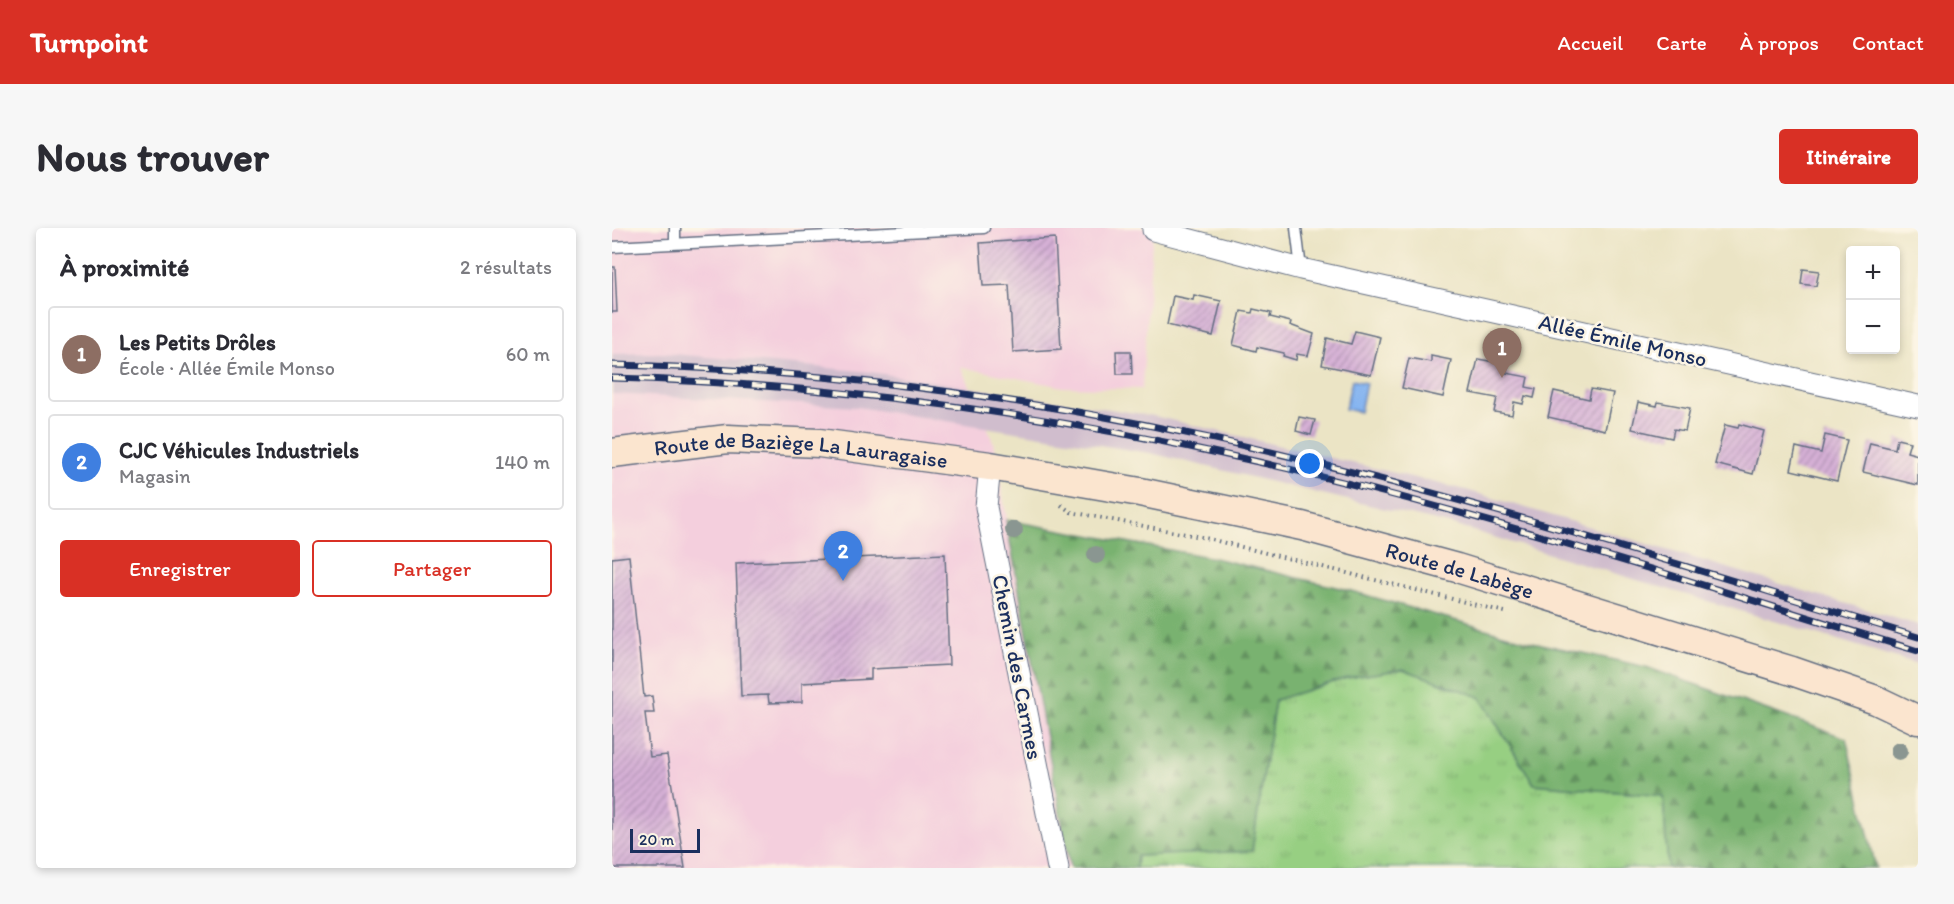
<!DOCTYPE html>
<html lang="fr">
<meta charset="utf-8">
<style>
body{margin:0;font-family:Itim,sans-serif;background:#f7f7f7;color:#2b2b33}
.controls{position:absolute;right:18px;top:18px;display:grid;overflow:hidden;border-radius:6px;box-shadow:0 3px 9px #0003}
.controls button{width:54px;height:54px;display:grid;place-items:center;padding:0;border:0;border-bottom:2px solid #e1e1e2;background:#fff;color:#2b2b33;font:30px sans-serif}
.scale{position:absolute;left:18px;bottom:15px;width:70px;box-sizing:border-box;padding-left:6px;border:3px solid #1b2f5e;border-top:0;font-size:16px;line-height:21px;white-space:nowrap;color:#1b2f5e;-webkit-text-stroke:4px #fcf5e5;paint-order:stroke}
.you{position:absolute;left:698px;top:236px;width:21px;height:21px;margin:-15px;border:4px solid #fff;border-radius:50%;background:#1a73e8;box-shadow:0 0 0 9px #1a73e833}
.badge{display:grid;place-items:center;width:39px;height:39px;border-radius:50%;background:#d93025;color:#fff;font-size:20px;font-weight:700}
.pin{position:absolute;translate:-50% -50px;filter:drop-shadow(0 2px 3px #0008)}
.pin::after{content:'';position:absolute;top:32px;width:21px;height:18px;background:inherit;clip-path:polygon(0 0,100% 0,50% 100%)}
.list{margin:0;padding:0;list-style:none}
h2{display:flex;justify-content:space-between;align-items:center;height:78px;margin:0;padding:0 24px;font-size:26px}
h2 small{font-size:20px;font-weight:400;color:#7c7c81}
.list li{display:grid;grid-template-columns:39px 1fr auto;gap:18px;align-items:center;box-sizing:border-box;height:96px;margin:0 12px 12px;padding:0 12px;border:2px solid #e1e1e2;border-radius:6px}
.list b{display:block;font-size:22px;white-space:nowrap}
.list p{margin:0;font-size:20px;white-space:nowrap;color:#7c7c81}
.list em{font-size:20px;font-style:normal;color:#7c7c81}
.actions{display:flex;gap:12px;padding:18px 24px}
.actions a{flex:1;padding:14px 0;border:2px solid #d93025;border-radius:6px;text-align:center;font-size:21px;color:#d93025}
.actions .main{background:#d93025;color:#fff}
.map{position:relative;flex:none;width:1306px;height:640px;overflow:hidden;border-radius:6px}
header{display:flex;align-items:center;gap:36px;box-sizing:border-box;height:84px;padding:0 30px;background:#d93025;color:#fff}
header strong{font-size:28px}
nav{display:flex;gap:33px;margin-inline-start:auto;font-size:21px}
.intro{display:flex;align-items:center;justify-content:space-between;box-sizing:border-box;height:144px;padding:0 36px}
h1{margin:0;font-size:42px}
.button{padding:15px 27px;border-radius:6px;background:#d93025;color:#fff;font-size:21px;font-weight:700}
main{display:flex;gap:36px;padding:0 36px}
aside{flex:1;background:#fff;border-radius:6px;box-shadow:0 3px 9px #0003}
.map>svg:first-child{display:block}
.built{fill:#f4cfdd}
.railway{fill:#d0bdcd}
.grass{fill:url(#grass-tufts);stroke:#597f70;stroke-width:1.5}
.forest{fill:url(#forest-firs);stroke:#4a7067;stroke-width:1.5}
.water{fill:#85b4f0;stroke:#5072a7;stroke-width:1.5}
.building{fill:url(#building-hatch)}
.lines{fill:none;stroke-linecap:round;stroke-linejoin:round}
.service-casing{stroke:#646e82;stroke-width:13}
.minor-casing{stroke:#646e82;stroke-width:23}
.secondary-casing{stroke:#646e82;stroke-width:31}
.path{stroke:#646e82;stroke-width:4;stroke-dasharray:1.5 4.5;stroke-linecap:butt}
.service{stroke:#fff;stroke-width:10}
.minor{stroke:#fff;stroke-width:21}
.secondary{stroke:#fbe5cf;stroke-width:28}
.rail-casing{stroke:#1b2f5e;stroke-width:7}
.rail{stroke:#fcf5e5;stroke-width:4.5;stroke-dasharray:14;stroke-linecap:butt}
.tree{fill:#8a9691}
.labels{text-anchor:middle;stroke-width:5;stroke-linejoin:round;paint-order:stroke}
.street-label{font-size:22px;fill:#1b2f5e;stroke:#fcf5e5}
</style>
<header>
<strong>Turnpoint</strong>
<nav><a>Accueil</a><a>Carte</a><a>À propos</a><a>Contact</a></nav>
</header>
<div class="intro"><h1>Nous trouver</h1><a class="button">Itinéraire</a></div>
<main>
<aside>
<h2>À proximité<small>2 résultats</small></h2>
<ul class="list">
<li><span class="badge" style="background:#8d6e63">1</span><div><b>Les Petits Drôles</b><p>École · Allée Émile Monso</p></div><em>60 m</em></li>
<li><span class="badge" style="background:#3f7fe0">2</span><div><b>CJC Véhicules Industriels</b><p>Magasin</p></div><em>140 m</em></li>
</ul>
<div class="actions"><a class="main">Enregistrer</a><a>Partager</a></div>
</aside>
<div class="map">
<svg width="1306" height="640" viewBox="0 0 1306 640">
<defs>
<pattern id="grass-tufts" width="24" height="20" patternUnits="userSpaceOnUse" patternTransform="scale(1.5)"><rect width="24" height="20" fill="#97cf82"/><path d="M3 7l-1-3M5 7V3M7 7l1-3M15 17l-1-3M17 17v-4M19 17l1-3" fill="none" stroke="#82b273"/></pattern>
<pattern id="forest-firs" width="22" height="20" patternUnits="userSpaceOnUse" patternTransform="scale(1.5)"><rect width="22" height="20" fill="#79b270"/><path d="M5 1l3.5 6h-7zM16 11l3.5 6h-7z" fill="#62915f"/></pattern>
<pattern id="building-hatch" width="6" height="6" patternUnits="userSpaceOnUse" patternTransform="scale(1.5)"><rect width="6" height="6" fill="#d6b0d6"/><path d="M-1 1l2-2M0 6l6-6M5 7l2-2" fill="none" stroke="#ad90b1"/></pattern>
</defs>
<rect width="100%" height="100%" fill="#fcf5e5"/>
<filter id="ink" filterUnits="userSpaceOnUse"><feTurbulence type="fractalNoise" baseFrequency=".0167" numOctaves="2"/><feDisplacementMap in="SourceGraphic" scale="12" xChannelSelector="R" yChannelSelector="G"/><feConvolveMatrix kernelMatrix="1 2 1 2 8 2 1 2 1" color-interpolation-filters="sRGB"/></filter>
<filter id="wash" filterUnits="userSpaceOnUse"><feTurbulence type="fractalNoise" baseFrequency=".008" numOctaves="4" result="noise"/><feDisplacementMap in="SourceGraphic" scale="24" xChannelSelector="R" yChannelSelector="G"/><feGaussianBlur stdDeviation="1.35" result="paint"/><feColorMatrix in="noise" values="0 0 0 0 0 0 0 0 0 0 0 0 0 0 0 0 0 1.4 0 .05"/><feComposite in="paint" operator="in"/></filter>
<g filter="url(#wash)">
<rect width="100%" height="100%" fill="#ebe4c5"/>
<!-- built -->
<path class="built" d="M0 0H541L530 161 451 159 349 139 381 214 458 640H0Z"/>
<!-- railway -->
<path class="railway" d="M50 125 258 144 542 188 854 262 1306 397V436L841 297 538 225 246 179 0 166V126Z"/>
<!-- grass -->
<path class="grass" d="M791 441 868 469 922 556 1051 568 1056 640H524V628L640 623 663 472 735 450Z"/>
<!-- forest -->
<path class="forest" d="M394 292 602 330 732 361 916 413 1034 439 1234 510 1264 640H1056L1051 568 922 556 868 469 791 441 735 450 663 472 640 623 525 628 524 640H458Z"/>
<!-- water -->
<path class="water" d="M740 152 754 155 748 184 733 181Z"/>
<g id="blocks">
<!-- building -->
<path class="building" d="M443 10 449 121 401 124 397 57 371 58 368 15Z
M0 39H3L5 84H0Z
M1191 41 1207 43 1204 58 1189 56Z
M582 67 609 73 601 108 555 97 561 68 581 72Z
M641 81 659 85 658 89 679 94 678 97 702 106 696 128 685 126 684 132 671 128 672 125 645 119 644 123 621 117 629 83 640 85Z
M743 103 768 109 759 147 710 137 715 110 739 116Z
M504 123H519L520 146H505Z
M819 128 839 132 831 169 790 160 797 130 819 134Z
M866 131 888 135 896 138 894 145 916 149 914 159 924 161 922 170 913 168 911 176 902 174 900 187 882 184 885 170 858 165Z
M979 161 1001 165 993 202 936 189 942 163 977 171Z
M1026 174 1045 178 1046 174 1078 180 1073 203 1062 201 1060 210 1020 201Z
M687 189 703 192 699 207 684 203Z
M1127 196 1152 203 1141 246 1103 236 1113 197 1126 200Z
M1213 207 1235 212 1225 253 1179 242 1184 219 1209 225Z
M1285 211 1298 214 1295 224 1306 227V257L1251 244 1258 215 1283 221Z
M333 326 337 437 259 441V451L190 455V474L157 475 156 467 129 468 124 335Z
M17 328 32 469 40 468 42 485H33L38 529 55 527 73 640H0V330Z"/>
</g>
</g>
<g filter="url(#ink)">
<use href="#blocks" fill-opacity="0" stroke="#646e82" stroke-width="1.5"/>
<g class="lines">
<defs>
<path id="service" d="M63 0V16
M684 0 689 41
M0 19 372 0"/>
<path id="minor" d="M541 2 689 41 1306 178
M378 238 374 279 446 640"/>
<g id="secondary">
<path id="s1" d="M0 225 116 211 207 215 378 238 528 264 690 298 845 340 1180 443 1264 472 1306 492"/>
</g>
</defs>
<!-- service casing -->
<use href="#service" class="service-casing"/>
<!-- minor casing -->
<use href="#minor" class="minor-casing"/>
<!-- secondary casing -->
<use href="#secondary" class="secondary-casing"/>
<!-- path -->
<path class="path" d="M449 277 459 284 589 309 893 384"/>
<!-- service -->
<use href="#service" class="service"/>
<!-- minor -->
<use href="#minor" class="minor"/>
<!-- secondary -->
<use href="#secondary" class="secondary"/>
<defs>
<path id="rail" d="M0 137C251 142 502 182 744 245 933 293 1119 353 1306 409
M0 150C213 156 425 184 633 231 861 281 1083 356 1306 423"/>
</defs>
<!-- rail casing -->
<use href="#rail" class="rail-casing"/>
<!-- rail -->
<use href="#rail" class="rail"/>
</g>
<!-- trees -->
<g class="tree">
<circle cx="402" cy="302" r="9"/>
<circle cx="484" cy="327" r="9"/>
<circle cx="1287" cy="523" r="9"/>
</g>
</g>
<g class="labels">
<!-- street labels -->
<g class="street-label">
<text transform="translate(1011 112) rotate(13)" y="8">Allée Émile Monso</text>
<text dy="8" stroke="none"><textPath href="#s1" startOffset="190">Route de Baziège La Lauragaise</textPath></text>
<text dy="8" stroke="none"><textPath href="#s1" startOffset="862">Route de Labège</textPath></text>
<text transform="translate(406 439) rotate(79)" y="8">Chemin des Carmes</text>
</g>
</g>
</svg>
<div class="controls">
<button>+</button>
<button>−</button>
</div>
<div class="scale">20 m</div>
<div class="you"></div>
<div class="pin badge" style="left:890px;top:150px;background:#8d6e63">1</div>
<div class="pin badge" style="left:231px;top:353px;background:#3f7fe0">2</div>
</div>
</main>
